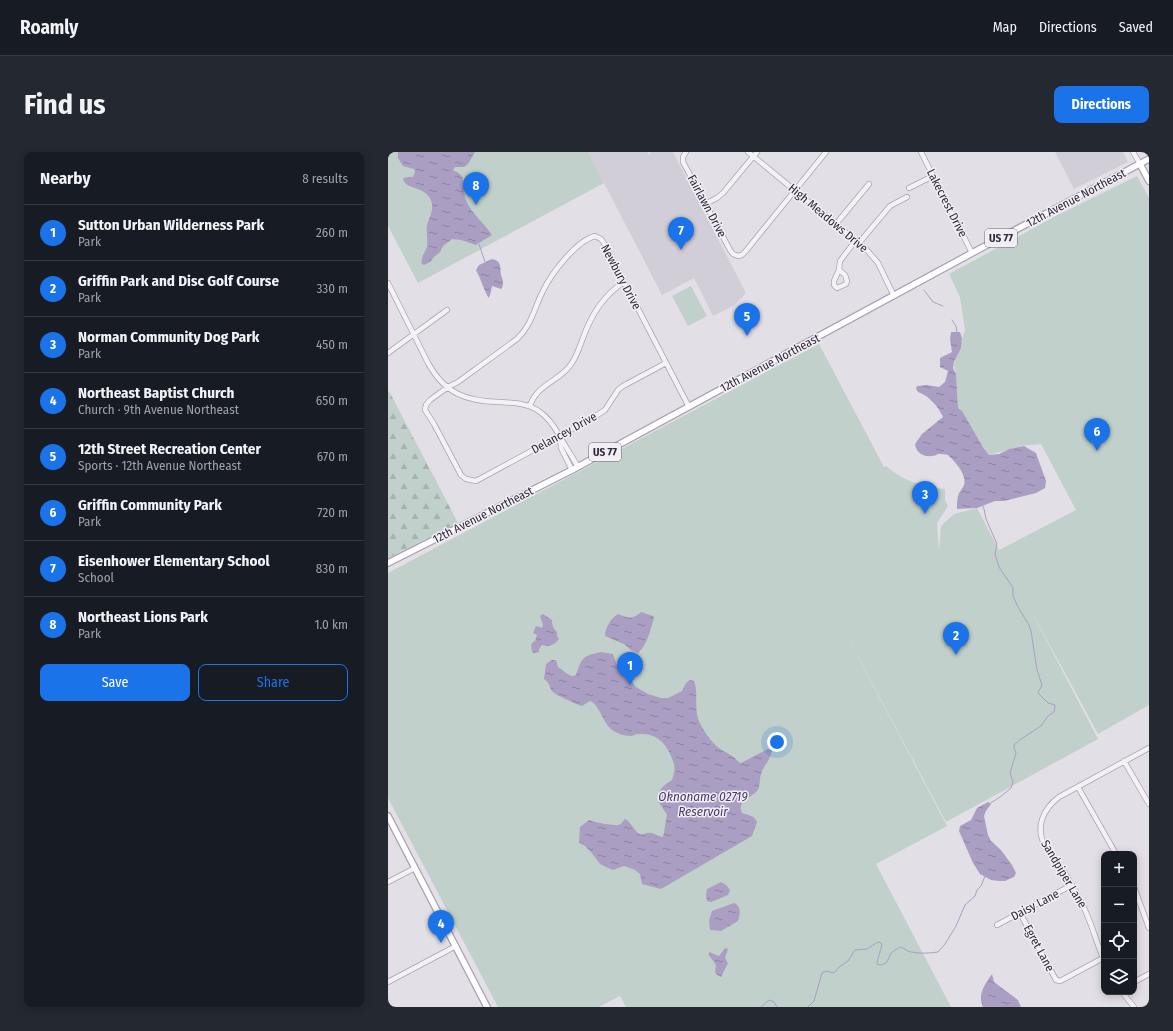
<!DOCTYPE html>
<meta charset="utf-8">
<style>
body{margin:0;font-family:"Fira Sans Condensed",sans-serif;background:#242831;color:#f1f3f6}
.controls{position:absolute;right:12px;bottom:12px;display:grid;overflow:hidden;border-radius:8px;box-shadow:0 2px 10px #0003}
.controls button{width:36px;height:36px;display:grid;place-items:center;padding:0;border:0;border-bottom:1px solid #363941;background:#171b24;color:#f1f3f6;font:20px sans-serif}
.you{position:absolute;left:389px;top:590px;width:14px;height:14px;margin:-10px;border:3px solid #fff;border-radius:50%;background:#1a73e8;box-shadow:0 0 0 6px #1a73e833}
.badge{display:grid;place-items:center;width:26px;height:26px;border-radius:50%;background:#1a73e8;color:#fff;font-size:13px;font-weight:700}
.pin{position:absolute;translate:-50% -33px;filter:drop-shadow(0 1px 2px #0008)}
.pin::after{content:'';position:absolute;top:21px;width:14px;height:12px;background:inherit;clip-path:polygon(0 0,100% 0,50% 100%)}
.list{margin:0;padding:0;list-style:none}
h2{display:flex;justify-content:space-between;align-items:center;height:52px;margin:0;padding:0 16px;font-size:17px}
h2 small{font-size:13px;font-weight:400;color:#9ea1a6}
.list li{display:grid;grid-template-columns:26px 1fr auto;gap:12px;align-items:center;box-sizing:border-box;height:56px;padding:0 16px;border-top:1px solid #363941}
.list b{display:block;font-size:15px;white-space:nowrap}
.list p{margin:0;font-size:13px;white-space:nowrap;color:#9ea1a6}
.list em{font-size:13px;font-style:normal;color:#9ea1a6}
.actions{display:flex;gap:8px;padding:12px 16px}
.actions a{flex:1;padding:9px 0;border:1px solid #1a73e8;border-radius:8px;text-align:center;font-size:14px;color:#1a73e8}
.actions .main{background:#1a73e8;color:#fff}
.icon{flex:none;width:22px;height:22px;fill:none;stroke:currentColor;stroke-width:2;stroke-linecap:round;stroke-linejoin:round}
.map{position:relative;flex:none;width:761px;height:855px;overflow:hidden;border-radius:8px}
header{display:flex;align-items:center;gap:24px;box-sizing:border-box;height:56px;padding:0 20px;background:#171b24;border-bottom:1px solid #363941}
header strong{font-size:19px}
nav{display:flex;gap:22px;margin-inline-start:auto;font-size:14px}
.intro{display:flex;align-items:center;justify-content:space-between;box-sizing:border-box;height:96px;padding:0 24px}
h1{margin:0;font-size:28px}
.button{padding:10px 18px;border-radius:8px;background:#1a73e8;color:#fff;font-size:14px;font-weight:700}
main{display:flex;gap:24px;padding:0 24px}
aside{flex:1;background:#171b24;border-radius:8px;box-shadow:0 2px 10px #0003}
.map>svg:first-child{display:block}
.built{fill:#d2ced8}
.forest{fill:url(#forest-firs)}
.park{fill:#c1d0ca}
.water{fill:url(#water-ripples)}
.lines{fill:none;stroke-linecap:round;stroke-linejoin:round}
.stream{stroke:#ab9ec3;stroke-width:1}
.minor-casing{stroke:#aaa5b0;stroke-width:6}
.major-casing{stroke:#a7a0b1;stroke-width:8}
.minor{stroke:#f4f2f6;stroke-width:4.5}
.major{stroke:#fff;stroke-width:5.5}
.labels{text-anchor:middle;stroke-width:3;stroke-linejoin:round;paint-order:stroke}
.shield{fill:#f1eff5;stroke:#6b6574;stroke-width:1}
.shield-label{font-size:11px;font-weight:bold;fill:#322a3c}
.street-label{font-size:12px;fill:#322a3c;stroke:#f1eff5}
.water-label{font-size:13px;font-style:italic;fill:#4c386c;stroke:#f1eff5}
</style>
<header>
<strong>Roamly</strong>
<nav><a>Map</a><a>Directions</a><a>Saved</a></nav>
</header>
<div class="intro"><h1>Find us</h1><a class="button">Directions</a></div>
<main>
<aside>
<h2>Nearby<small>8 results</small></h2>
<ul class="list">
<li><span class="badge">1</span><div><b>Sutton Urban Wilderness Park</b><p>Park</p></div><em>260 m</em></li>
<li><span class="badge">2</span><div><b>Griffin Park and Disc Golf Course</b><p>Park</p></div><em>330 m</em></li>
<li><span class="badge">3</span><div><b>Norman Community Dog Park</b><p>Park</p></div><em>450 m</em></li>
<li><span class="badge">4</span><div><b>Northeast Baptist Church</b><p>Church · 9th Avenue Northeast</p></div><em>650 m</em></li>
<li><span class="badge">5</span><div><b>12th Street Recreation Center</b><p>Sports · 12th Avenue Northeast</p></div><em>670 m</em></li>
<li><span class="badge">6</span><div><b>Griffin Community Park</b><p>Park</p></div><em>720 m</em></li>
<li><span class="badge">7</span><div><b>Eisenhower Elementary School</b><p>School</p></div><em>830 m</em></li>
<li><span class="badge">8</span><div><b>Northeast Lions Park</b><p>Park</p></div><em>1.0 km</em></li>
</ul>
<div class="actions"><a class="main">Save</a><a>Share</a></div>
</aside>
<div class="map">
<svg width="761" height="855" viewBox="0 0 761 855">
<defs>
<pattern id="forest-firs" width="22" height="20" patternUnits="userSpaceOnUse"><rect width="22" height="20" fill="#c1d0ca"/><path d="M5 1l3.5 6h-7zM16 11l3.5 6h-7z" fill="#a6b3ae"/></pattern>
<pattern id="water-ripples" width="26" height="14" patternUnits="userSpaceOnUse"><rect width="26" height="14" fill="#ab9ec3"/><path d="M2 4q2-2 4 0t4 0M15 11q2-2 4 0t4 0" fill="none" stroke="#8c81a0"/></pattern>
</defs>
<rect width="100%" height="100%" fill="#e3dfe7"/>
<!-- built -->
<path class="built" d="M200 0H259L261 3 263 0H285L358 141 347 153 325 164 306 126 274 143Z
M667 0H735L740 10 686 37Z"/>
<!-- forest -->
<path class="forest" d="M1 239 70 371 0 406V240Z"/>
<!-- park -->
<path class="park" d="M0 0H200L216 31 30 131 0 74Z
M749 24 761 46V553L710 582 640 453 710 587 558 670 446 459 559 674 488 712 563 855H238L232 844 211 855H110L0 646V421L431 192 496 315 498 314C517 330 533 334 557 337V348L560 354 549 371 551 400 553 374 566 362 589 356 611 398 688 358 653 292 633 294 601 303 570 256 568 222 566 213 577 178 572 145 561 122 666 65Z
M303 134 319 164 300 174 284 144Z"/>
<!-- water -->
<path class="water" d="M10 0H87L80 12 76 15H67L65 18C68 20 71 21 73 23 77 29 75 41 78 48 84 63 96 70 104 83L88 93 73 88 64 87 55 94 52 100 45 106 42 110 36 113 34 112C32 107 37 100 39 95 40 88 38 80 39 73 41 66 45 60 44 52 41 33 16 39 15 26L25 25 27 20 26 17 15 14 10 6Z
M104 107C114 109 112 115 113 123 115 129 116 130 114 136L113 137 104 134 103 139 101 146 100 145C95 136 93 127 88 118L91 113Z
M563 180H572L574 186 573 196 566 210 565 216 568 222 570 256 574 259 595 295 601 303 611 302 621 297 636 294 648 301 658 329 657 336 648 341 616 349H607L589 356 569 357C569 351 569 346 571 341 573 338 575 336 576 333 579 322 567 310 560 303 557 302 553 302 550 302 548 303 546 304 544 304 534 305 528 300 527 292L534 282 555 265C550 254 541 244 530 240L528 237 529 234 539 233 551 235 557 230 560 219 552 215V206L564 200 562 187Z
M253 460 265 464 266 466C262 478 260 492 250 501L243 498 236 492 217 484C217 476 223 466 230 462 240 466 244 468 253 460Z
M155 462 164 468C164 473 165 476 169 480V484L171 487C166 493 162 495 154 493L151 497V500L145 501 144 499C143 495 142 491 147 489L149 483 145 481 148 474 154 476 155 473 152 464Z
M213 500 225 502 231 519 244 530 248 535 260 542 273 546H280L294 539 298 531 302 528 306 529C310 539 307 551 309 562 310 572 323 590 331 596 335 599 340 601 344 604 348 606 349 610 353 611L380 597 384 599C382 609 375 614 373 622 371 627 373 636 368 640 361 647 349 649 354 661 360 663 366 663 369 670L364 684 273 737 254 732 252 722 247 718 236 714 225 718 218 715 212 712 203 700 197 694 191 691 192 675 201 668C205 670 227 674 230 673 233 673 235 669 237 667 243 670 245 677 250 681 254 684 255 682 259 681 264 680 270 684 275 685 277 678 277 671 279 663 277 659 274 656 272 652 266 640 276 633 284 628 288 616 287 613 282 602 276 588 266 581 251 582 248 582 245 584 242 584 237 584 228 581 224 578 215 571 211 552 202 549L194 554C190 553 166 542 165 540 160 534 163 532 156 527L158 512 164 508H168L170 515C176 518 178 523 185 524L188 523C194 505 195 504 213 500Z
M600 650 603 652 598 659 596 664 600 683 603 689 613 698 624 713 628 721 626 725 617 729H611L603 728 592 722 585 711 571 679 572 674 583 668 589 656Z
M333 730 338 733 342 738 340 743 323 750 319 749 318 743 319 737Z
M346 751C354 755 352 762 350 769L333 779 322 778 321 769 324 759Z
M337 796 340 797 337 806 340 811 333 825 328 822 327 819 328 813 321 803V800L331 804Z
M604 822 606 830 630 848 633 855H595C589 843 597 832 604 822Z"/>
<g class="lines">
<!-- stream -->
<path class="stream" d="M91 92 97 110
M536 138 545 150 555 154
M564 168 568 174 569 180
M594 352 596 357 598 367 609 392 607 402 611 415 625 436V444L630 455 641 473 643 479 649 518 654 533 650 541 660 551 667 553V555L666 560 660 564 653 574 633 587 626 593V596L628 601 622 621 625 630 623 636 612 645 601 652
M373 855 381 848 386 850 389 855
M420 855 426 849 434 821 438 819 445 821 448 819 451 815 460 809 467 798 479 797 490 790 493 791 494 793 489 810V812L494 813 499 810 503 801 512 795C517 796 519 800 524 800 532 802 542 801 550 800L557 792 568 774 577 753 587 744 589 738 593 734 597 724"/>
<defs>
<path id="minor" d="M298 0 295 5V10L342 98 345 102 350 104 354 103 357 100 438 0
M360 0 478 97 490 111 506 144
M533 0 584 101
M745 0 752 12
M521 36 545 24
M317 52 329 46 335 41 369 0
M448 72 481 32
M471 91 502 54 519 45
M451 118 457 123 459 129 458 132 449 136 446 133V129L451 118 452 109 468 88
M0 131 40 211C57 242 78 249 111 250 126 251 140 251 152 260 161 266 166 274 171 283 177 294 184 304 190 315
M0 201 59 158
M278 211 235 234 230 238 217 258 206 265 88 329 78 327 73 323 46 272 37 258 38 253 42 248 60 235 70 230 129 187C144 173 146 156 155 139 163 122 188 89 207 84L213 87 216 91 301 255
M142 254C148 234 168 230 180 216 188 208 191 196 195 186 203 163 216 143 236 130
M172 285 173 296 184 318
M736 609 761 652
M690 635 728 702
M0 730 27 716
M746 735 761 776
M632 761 668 828 672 829 676 827 715 806
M609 773 684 733
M716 808C707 788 703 767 692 748 687 738 681 728 675 718 669 710 661 703 657 694 647 675 655 657 671 645L761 596
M0 830 68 794
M746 830 761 822
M734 840 746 855"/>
<path id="major" d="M752 12 761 29
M0 411 184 318 584 101 761 7
M0 664 99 855"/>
</defs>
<!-- minor casing -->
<use href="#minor" class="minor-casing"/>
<!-- major casing -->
<use href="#major" class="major-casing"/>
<!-- minor -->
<use href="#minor" class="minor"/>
<!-- major -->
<use href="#major" class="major"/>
</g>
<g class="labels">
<!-- shield labels -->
<g class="shield">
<rect x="597" y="77" width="32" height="18" rx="3"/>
<rect x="201" y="291" width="32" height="18" rx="3"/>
</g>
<g class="shield-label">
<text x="613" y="90">US 77</text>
<text x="217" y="304">US 77</text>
</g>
<!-- street labels -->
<g class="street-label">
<text transform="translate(688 46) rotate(-28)" y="4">12th Avenue Northeast</text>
<text transform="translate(559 51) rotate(63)" y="4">Lakecrest Drive</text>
<text transform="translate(319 54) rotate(62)" y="4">Fairlawn Drive</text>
<text transform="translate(440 66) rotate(40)" y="4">High Meadows Drive</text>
<text transform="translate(233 125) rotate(62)" y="4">Newbury Drive</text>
<text transform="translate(382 211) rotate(-28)" y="4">12th Avenue Northeast</text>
<text transform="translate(176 281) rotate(-29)" y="4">Delancey Drive</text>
<text transform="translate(95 363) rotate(-27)" y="4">12th Avenue Northeast</text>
<text transform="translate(676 722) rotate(59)" y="4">Sandpiper Lane</text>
<text transform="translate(647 753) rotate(-28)" y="4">Daisy Lane</text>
<text transform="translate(651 796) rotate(62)" y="4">Egret Lane</text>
</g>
<!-- water labels -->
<g class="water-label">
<text x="315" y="649">Oknoname 02719<tspan x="315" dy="15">Reservoir</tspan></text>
</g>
</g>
</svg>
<div class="controls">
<button>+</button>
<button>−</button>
<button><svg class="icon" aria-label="locate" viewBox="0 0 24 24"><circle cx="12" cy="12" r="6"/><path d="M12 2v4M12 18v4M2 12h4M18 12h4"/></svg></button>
<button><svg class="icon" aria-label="layers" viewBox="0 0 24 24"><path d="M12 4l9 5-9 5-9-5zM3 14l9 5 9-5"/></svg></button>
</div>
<div class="you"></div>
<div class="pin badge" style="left:242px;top:533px">1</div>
<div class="pin badge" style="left:568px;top:503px">2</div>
<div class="pin badge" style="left:537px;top:362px">3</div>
<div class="pin badge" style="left:53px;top:791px">4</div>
<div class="pin badge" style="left:359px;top:184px">5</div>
<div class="pin badge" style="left:709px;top:299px">6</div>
<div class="pin badge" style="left:293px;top:98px">7</div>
<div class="pin badge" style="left:88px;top:53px">8</div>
</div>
</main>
